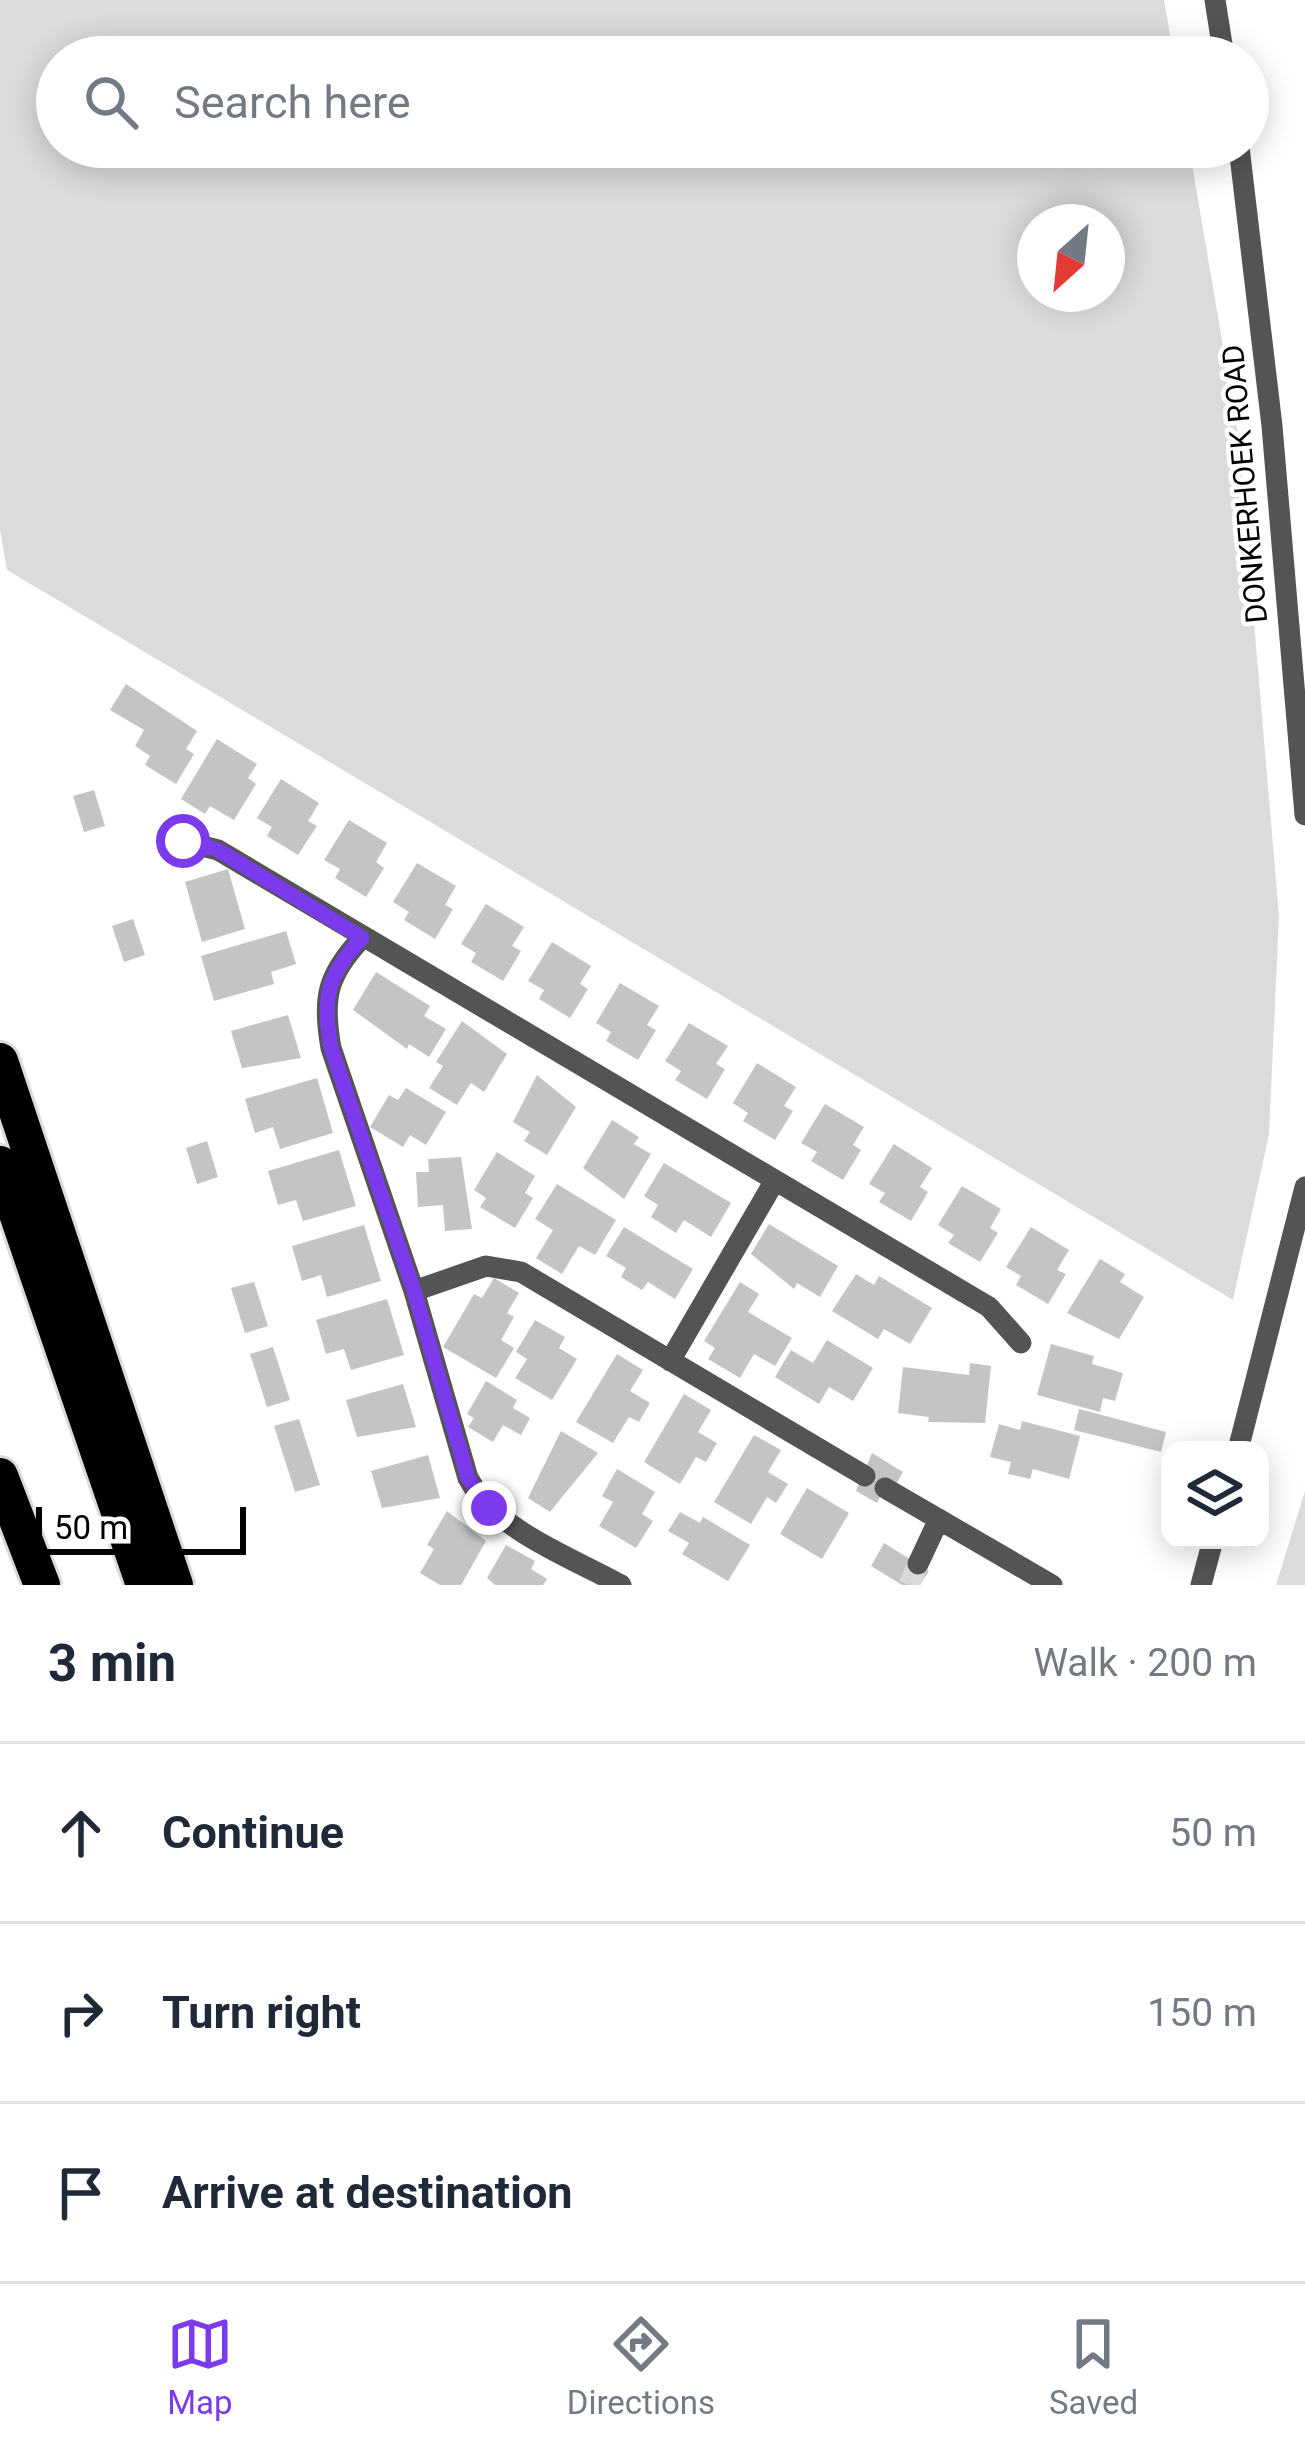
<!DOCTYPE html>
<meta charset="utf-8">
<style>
body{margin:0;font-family:Roboto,sans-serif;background:#f2f2f3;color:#1f2937}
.controls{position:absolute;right:36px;bottom:36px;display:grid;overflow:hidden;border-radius:24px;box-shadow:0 6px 30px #0003}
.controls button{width:108px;height:108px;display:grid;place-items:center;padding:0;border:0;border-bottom:3px solid #e0e1e3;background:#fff;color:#1f2937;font:60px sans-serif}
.compass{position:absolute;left:1017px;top:204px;width:108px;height:108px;border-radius:50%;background:#fff;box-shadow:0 6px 30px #0003;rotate:207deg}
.scale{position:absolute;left:36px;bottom:30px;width:210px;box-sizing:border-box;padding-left:12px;border:6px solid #000;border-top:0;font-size:33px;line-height:42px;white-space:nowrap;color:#000;-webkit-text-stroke:9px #fff;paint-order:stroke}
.stop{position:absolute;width:36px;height:36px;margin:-27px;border:9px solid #7c3aed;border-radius:50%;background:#fff}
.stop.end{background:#7c3aed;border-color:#fff;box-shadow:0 3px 12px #0008}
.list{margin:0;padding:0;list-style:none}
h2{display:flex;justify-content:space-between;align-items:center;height:156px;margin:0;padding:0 48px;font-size:51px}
h2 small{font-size:39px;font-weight:400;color:#747a83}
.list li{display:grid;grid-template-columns:78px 1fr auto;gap:36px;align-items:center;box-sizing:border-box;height:180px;padding:0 48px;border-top:3px solid #e0e1e3}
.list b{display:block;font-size:45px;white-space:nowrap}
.list em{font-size:39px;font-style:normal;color:#747a83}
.icon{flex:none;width:66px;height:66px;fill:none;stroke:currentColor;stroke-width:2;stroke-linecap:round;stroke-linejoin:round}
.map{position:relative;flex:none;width:1305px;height:1585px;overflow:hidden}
.search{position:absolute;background:#fff;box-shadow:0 6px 30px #0003;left:36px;right:36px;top:36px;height:132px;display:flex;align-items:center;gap:30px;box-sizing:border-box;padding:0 42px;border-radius:66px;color:#747a83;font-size:45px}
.sheet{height:696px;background:#fff}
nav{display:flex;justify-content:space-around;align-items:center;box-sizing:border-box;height:168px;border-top:3px solid #e0e1e3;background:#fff;font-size:33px;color:#747a83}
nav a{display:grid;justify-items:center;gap:6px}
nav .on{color:#7c3aed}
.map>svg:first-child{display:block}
.green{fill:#dbdbdb;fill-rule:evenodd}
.building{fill:#c4c4c4}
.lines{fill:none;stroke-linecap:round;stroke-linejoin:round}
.street-tunnel{stroke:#d9d9d9;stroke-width:21;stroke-dasharray:21 10;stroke-linecap:butt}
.highway-casing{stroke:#dbdbdb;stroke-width:42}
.street{stroke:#545454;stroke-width:21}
.highway{stroke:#000;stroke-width:36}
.route{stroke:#7c3aed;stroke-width:15}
.labels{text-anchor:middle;stroke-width:9;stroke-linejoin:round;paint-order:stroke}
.street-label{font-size:30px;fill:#000;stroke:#fff}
</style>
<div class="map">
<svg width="1305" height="1585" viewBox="0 0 1305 1585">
<rect width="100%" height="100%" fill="#fff"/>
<!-- green -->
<path class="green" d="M0 0H1164L1174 57H57V147H1189L1238 434 1279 916 1269 1134 1233 1300 7 570 0 530ZM1035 222H1107V294H1035Z
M1305 1491V1585H1276Z"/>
<!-- building -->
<path class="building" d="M126 684 197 731 186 749 194 754 176 784 145 765 150 756 135 746 144 730 110 710Z
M217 739 257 764 248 778 256 784 234 820 210 806 205 814 181 799Z
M281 779 319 803 308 821 317 826 298 855 267 836 272 827 257 818Z
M94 790 105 826 84 832 73 796Z
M349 820 387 843 376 862 384 868 366 897 335 878 340 869 324 860Z
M417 863 456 886 445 905 453 909 435 939 404 920 409 912 393 902Z
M228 869 245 929 202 942 185 882Z
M486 904 524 927 512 946 521 951 503 981 471 962 476 953 461 944Z
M133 919 145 955 124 962 112 926Z
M286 931 296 964 271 972 274 984 214 1001 201 956Z
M552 942 591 966 580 984 588 989 570 1018 539 999 544 990 528 981Z
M376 972 430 1006 424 1016 446 1029 429 1057 409 1044 407 1049 353 1010Z
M620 983 659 1006 647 1025 656 1030 638 1060 606 1041 611 1032 596 1023Z
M288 1015 301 1058 242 1068 231 1031Z
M462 1021 507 1054 484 1092 471 1083 457 1105 429 1088 443 1066 436 1062Z
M689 1023 728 1046 716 1064 725 1069 707 1099 675 1080 681 1071 665 1061Z
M757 1063 796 1087 784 1106 793 1111 775 1140 743 1121 748 1113 733 1103Z
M537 1075 576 1107 547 1155 524 1141 530 1132 513 1122Z
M317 1078 333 1133 280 1149 273 1127 255 1133 245 1099Z
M406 1088 446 1112 426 1145 410 1135 403 1147 370 1127 389 1095 398 1100Z
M825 1104 864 1127 853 1145 861 1150 843 1180 811 1161 817 1152 801 1143Z
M612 1120 639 1137 634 1144 651 1154 624 1199 583 1168Z
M207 1141 218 1177 197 1184 186 1148Z
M894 1144 932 1168 920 1187 928 1192 911 1221 879 1202 885 1193 869 1184Z
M339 1150 356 1206 303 1221 296 1200 278 1205 268 1171Z
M497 1152 535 1176 525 1193 533 1198 515 1228 480 1207 486 1198 474 1190Z
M461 1157 472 1229 445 1231 443 1205 418 1207 416 1172H429L428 1159Z
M664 1163 731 1203 711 1237 684 1220 676 1233 651 1217 658 1205 644 1196Z
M557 1184 616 1220 595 1255 579 1246 562 1274 536 1258 553 1230 535 1219Z
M962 1186 1001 1209 990 1228 998 1233 980 1262 948 1243 954 1235 938 1225Z
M769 1224 838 1266 820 1297 797 1283 794 1289 751 1254Z
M364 1225 381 1281 327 1297 321 1275 302 1281 292 1246Z
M624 1227 693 1269 675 1299 648 1282 642 1290 621 1277 626 1268 606 1256Z
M1031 1227 1069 1250 1057 1270 1066 1274 1048 1304 1016 1285 1021 1276 1006 1267Z
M1100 1259 1125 1274 1120 1282 1144 1297 1119 1339 1067 1313Z
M856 1274 874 1285 879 1276 932 1308 910 1344 884 1329 878 1339 832 1311Z
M494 1278 519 1293 507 1313 514 1317 501 1340 514 1348 496 1378 443 1347 474 1294 482 1298Z
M254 1282 268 1326 245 1333 231 1288Z
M740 1282 759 1294 748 1312 792 1338 775 1366 754 1354 740 1378 708 1359 715 1348 704 1341Z
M387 1299 404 1355 351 1370 344 1349 326 1354 316 1320Z
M535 1320 565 1337 559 1348 577 1359 552 1400 515 1378 527 1359 516 1352Z
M827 1340 873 1368 853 1401 829 1387 819 1404 775 1377 791 1350 813 1363Z
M1051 1344 1094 1356 1092 1364 1123 1373 1115 1401 1103 1398 1100 1412 1037 1395Z
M273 1347 290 1400 267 1407 250 1354Z
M617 1354 643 1370 630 1391 650 1403 639 1422 629 1417 613 1443 576 1422Z
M970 1363 991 1366 985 1423 928 1422 929 1417 898 1413 903 1367 969 1375Z
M486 1381 517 1400 513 1408 530 1418 521 1435 503 1425 493 1442 468 1427 474 1418 467 1414Z
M403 1384 416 1427 357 1437 346 1400Z
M684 1394 711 1410 698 1432 717 1443 706 1462 696 1457 680 1484 644 1462Z
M1079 1409 1166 1432 1161 1452 1074 1430Z
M299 1419 320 1485 295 1492 274 1426Z
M1022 1421 1080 1436 1069 1479 1033 1469 1030 1479 1008 1474 1011 1462 990 1457 999 1424 1020 1430Z
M561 1431 598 1453 550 1512 528 1498Z
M754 1435 781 1450 768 1472 788 1484 776 1503 767 1497 751 1524 714 1502Z
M872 1453 903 1472 895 1486 888 1482 877 1503 856 1491Z
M428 1455 440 1498 382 1508 371 1471Z
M617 1469 655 1492 642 1514 653 1521 636 1548 599 1526 613 1502 602 1496Z
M807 1488 849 1513 822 1559 780 1534Z
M447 1511 486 1541 461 1585H440L420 1573 434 1549 427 1545Z
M680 1512 700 1523 703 1517 750 1545 728 1581 682 1554 689 1543 668 1531Z
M884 1543 929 1571 920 1585H902L871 1566Z
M506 1545 535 1561 531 1569 547 1579 543 1585H495L487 1578Z"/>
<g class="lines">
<!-- street-tunnel -->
<path class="street-tunnel" d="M909 1585 918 1564"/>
<defs>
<path id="highway" d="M0 1061 175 1585
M0 1164 144 1585
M0 1476 42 1585"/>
</defs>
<!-- highway casing -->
<use href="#highway" class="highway-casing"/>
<!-- street -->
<path class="street" d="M1215 0 1224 57
M1239 147 1272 426 1305 815
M183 841 218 850 989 1307 1021 1343
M362 938C327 975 322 998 331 1048L414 1291 468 1478C496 1531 571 1557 621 1585
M414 1291 486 1266 521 1272 865 1476
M670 1361 774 1182
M1238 1450 1305 1187
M885 1488 1052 1585
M918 1564 939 1519
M1201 1585 1213 1540"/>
<!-- highway -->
<use href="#highway" class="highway"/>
</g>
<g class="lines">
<!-- route -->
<path class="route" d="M183 841 218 850 362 938C327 975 322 998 331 1048L414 1291 468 1478 489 1508"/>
</g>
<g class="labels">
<!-- street labels -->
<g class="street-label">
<text transform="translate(1245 484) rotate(-95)" y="10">DONKERHOEK ROAD</text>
</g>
</g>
</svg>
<div class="controls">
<button><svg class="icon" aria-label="layers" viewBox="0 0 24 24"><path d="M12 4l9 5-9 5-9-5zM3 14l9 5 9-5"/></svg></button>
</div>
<svg class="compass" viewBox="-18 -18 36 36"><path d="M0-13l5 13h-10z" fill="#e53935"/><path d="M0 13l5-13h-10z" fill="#747a83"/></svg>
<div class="scale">50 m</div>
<div class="stop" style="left:183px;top:841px"></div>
<div class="stop end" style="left:489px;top:1508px"></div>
<div class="search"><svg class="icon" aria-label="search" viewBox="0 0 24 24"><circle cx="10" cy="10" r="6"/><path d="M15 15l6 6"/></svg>Search here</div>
</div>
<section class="sheet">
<h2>3 min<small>Walk · 200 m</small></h2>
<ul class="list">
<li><svg class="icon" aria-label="ahead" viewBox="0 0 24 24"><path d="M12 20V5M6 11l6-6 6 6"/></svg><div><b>Continue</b></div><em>50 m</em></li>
<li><svg class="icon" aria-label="right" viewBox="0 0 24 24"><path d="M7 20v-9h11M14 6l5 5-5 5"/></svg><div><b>Turn right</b></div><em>150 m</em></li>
<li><svg class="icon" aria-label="arrive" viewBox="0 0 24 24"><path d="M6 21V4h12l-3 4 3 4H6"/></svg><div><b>Arrive at destination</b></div></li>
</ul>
</section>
<nav>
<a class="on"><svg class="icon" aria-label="map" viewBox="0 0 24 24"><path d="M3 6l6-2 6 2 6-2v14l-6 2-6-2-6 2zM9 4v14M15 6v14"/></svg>Map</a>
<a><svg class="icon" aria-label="directions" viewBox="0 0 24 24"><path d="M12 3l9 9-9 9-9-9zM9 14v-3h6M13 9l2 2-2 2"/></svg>Directions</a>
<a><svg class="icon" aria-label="saved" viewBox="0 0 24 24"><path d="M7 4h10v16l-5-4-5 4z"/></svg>Saved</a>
</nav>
